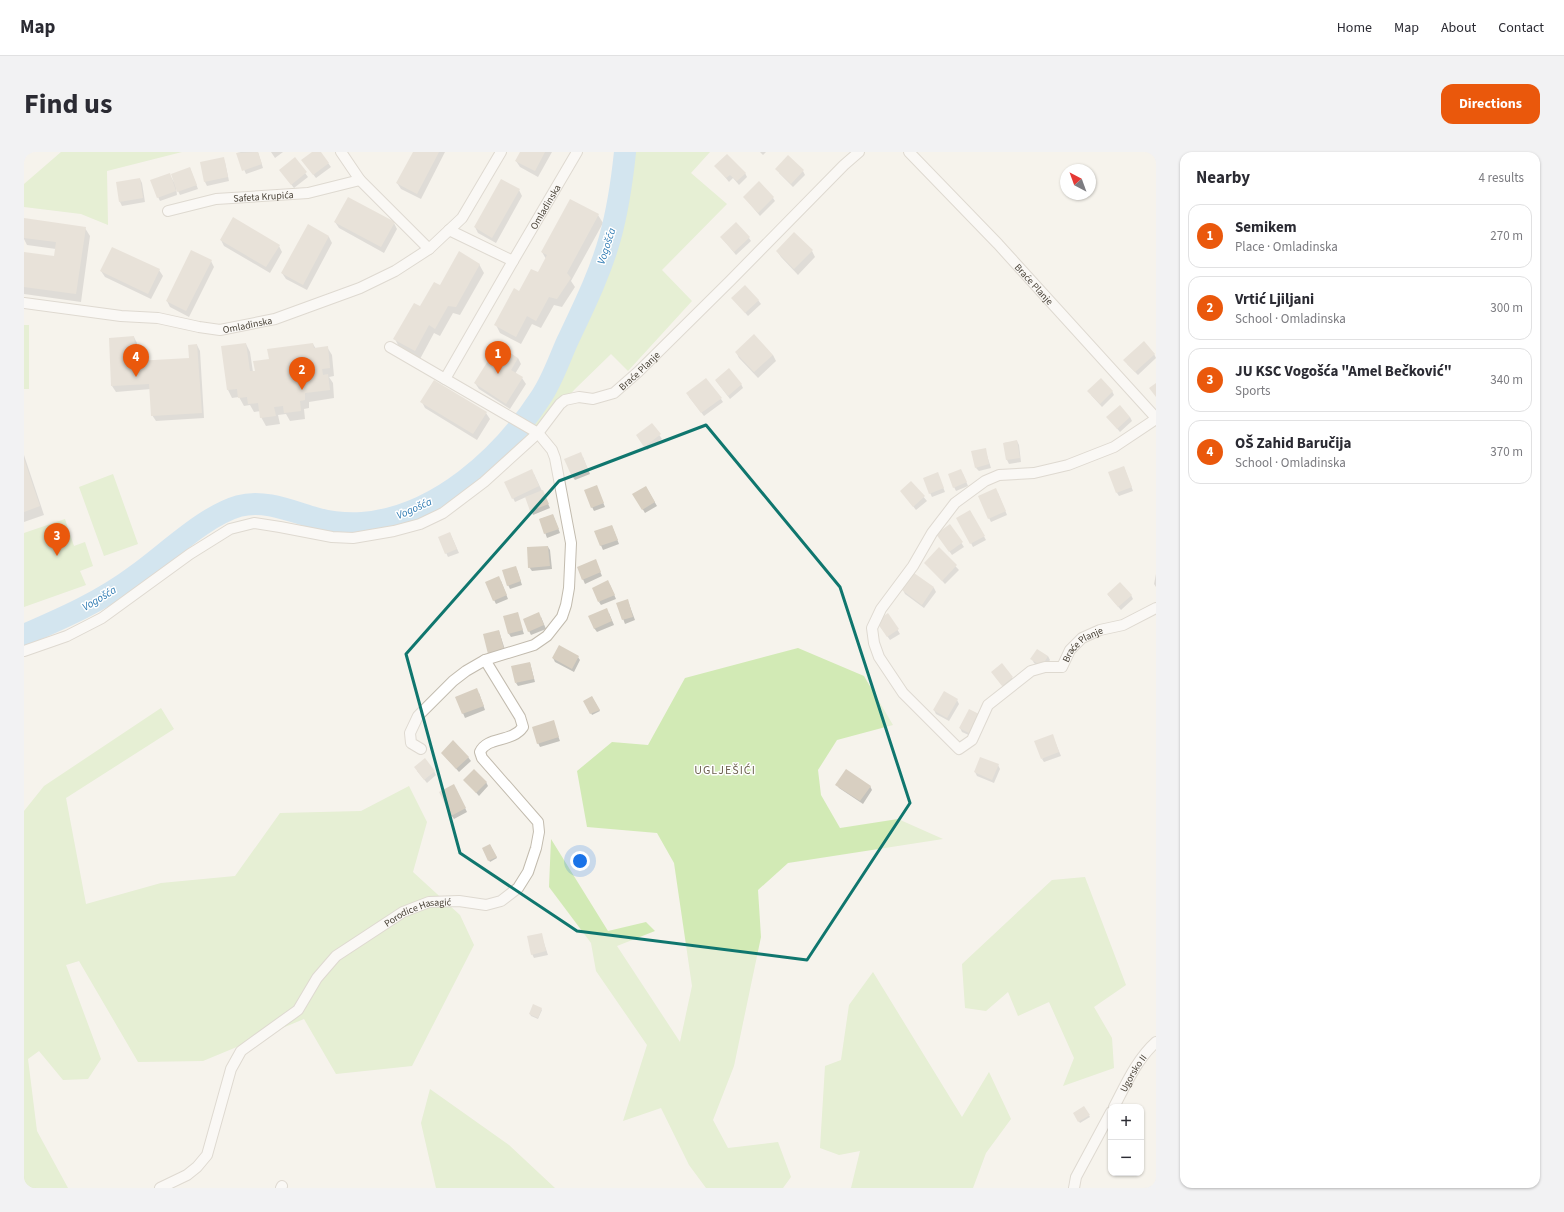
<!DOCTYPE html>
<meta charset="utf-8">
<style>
body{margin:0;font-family:"Source Sans 3",sans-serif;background:#f2f2f3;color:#2b2b33}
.controls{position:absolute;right:12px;bottom:12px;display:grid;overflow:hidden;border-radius:8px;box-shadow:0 1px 3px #0004}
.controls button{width:36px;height:36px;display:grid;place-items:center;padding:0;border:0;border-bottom:1px solid #e1e1e2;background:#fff;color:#2b2b33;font:20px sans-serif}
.compass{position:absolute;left:1036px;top:12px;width:36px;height:36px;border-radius:50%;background:#fff;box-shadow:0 1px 3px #0004;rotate:319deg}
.you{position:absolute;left:556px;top:709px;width:14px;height:14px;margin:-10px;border:3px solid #fff;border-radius:50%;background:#1a73e8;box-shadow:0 0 0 6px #1a73e833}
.badge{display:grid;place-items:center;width:26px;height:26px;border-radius:50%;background:#ea580c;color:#fff;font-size:13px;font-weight:700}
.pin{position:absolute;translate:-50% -33px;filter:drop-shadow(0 1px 2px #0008)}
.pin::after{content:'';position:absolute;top:21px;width:14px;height:12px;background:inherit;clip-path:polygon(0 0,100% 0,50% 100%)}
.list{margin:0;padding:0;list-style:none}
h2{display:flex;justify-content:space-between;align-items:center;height:52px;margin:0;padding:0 16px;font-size:17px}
h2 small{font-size:13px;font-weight:400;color:#7c7c81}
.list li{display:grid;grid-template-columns:26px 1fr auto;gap:12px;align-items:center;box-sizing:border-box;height:64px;margin:0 8px 8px;padding:0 8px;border:1px solid #e1e1e2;border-radius:12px}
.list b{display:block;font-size:15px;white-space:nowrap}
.list p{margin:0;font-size:13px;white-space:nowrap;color:#7c7c81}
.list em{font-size:13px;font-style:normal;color:#7c7c81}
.map{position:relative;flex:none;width:1132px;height:1036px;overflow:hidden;border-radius:12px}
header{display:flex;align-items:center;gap:24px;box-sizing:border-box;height:56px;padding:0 20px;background:#fff;border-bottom:1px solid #e1e1e2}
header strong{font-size:19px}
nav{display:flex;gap:22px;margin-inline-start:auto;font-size:14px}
.intro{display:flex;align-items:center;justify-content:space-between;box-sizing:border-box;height:96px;padding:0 24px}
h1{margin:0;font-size:28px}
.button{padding:10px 18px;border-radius:12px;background:#ea580c;color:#fff;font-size:14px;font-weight:700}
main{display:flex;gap:24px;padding:0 24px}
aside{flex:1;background:#fff;border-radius:12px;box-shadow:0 1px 3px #0004}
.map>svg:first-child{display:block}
.green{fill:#d2eab5}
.shadow{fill:#0003}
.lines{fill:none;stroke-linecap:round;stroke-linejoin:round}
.river{stroke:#a9d4f2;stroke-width:22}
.building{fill:#d8cfc1}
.minor-casing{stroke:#c2bbae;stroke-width:12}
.minor{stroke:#fff;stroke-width:10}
.marked{fill:none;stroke:#0f766e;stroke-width:3;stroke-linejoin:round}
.labels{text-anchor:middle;stroke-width:3;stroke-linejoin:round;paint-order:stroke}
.street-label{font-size:10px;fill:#4b4439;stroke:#fff}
.water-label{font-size:11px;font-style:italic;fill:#2e7ab2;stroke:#fff}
.quarter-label{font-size:12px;letter-spacing:1px;fill:#6e6250;stroke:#fff}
</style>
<header>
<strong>Map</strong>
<nav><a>Home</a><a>Map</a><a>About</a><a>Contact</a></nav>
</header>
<div class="intro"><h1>Find us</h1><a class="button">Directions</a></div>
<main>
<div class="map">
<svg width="1132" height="1036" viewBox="0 0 1132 1036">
<rect width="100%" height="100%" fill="#f6f3ec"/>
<!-- green -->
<path class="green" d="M37 0H158L83 19 84 73 57 62 0 55V32Z
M601 0H686L667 21 703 52 638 118 668 149 604 219 587 202 551 237 541 248 460 330 396 372 390 358 409 349 435 334 461 312 507 261 519 242 566 140 586 87 597 36Z
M0 173H5V237H0Z
M89 322 114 392 80 404 55 335Z
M41 367 50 394 61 390 69 414 56 419 62 433 0 455V381Z
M774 496 840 524 869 573 813 588 794 618 797 643 816 676 874 667 919 687 764 711 734 738 737 785 710 914 689 968 704 996 754 990 767 1025 759 1036H682L665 1013 637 956 599 969 623 893 572 819 567 791 525 735 527 687 584 779 622 770 631 779 593 794 656 890 668 834 650 711 633 681 563 675 553 619 588 590 624 593 661 526Z
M137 556 150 577 42 646 62 752 137 731 211 724 256 661 337 659 385 634 403 670 389 720 436 763 450 793 388 914 312 922 280 867 179 909 114 910 55 809 42 813 77 907 64 927 39 928 15 899 4 907 13 979 44 1036H0V659L20 634Z
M1061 725 1102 833 1070 855 1088 886 1090 916 1039 934 1050 906 1025 850 994 864 984 840 962 859 941 856 938 812 1028 728Z
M849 820 938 965 965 920 987 967 962 1001 949 1036H827L836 999 815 1003 796 996 801 914 817 908 825 853Z
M406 937 485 993 531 1036H412L397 971Z"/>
<!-- shadow -->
<path class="shadow" d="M217 0H234L239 16 222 22 213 1Z
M247 0H259L251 6Z
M289 0H296L307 15 292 26 281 12Z
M390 0H421L397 47 377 37 373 31Z
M497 0H528L514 25 496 15 492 9Z
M736 0H742L739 3Z
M199 6 201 10 205 29 183 34 181 30 177 11Z
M271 7 284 25 270 36 259 22Z
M692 14 721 21 723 25 715 33 709 26 705 30Z
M166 16 174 37 156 43 152 35 153 43 136 49 134 45 145 22 150 30Z
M779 19 781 23 769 35 755 21Z
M116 27 118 31 121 50 98 54 96 50 93 31Z
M495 38 498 44 472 91 454 81 451 75Z
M720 45 749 46 751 49 736 64Z
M574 63 579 71 547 129 551 135 538 155 530 153 517 176 508 172 497 192 476 181 472 173 514 121 522 107 518 100Z
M311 70 370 71 373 77 360 101 315 76Z
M284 74 305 85 308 91 283 138 262 127 258 121Z
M0 75 61 76 66 84 57 150 0 142V101L31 105 32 97 3 93 0 87Z
M697 85 725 86 727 89 712 103Z
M197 88 255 94 258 100 246 121 200 94Z
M753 99H788L791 105 774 123 757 105Z
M187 109 190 115 165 165 146 155 143 149Z
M455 112 460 121 436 163 429 161 416 184 410 181 396 207 375 195 371 187 396 156 416 134Z
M135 118 139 124 127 147 81 125 77 119Z
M708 146 734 148 737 152 724 164Z
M110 185 113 191 114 210 166 207 173 193 176 199 180 266 132 269 128 263 127 237 92 240 88 234Z
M222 192 226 200 229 220H232L246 208 289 192 292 197 303 195 308 203 310 224 305 225 309 231 310 246 285 250V256L280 257 281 267 266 269 262 262 254 263 256 272 242 274 237 265V259L230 260 226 253 220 254 215 245 208 246 204 238Z
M712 200 749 203 752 209 734 226 715 206Z
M1130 202 1132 206 1114 223 1103 212Z
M494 206 497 212 491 222 498 226 502 232 486 257 455 237 451 231Z
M692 229 717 232 719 236 706 247Z
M1088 239 1090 243 1078 255 1067 243Z
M665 245 697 247 699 250 680 264Z
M398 250 462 261 466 267 453 288 401 256Z
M1083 265H1106L1108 269 1096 280Z
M628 272 638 287 623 298 615 287Z
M993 289 995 293 997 310 985 312 983 308 980 291Z
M961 297 967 316 955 319 952 316Z
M0 303 20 363 0 370Z
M559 305 566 322 551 328 548 324Z
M1100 315 1109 339 1095 344 1093 341Z
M510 322 526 356 509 363 502 345 491 350 489 346Z
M939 322 944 334 932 339 930 335Z
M915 325 921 340 908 345 906 341Z
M887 330 903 349 892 358 877 339Z
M622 335 633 354 621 361 610 343Z
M574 338 581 355 570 359 568 355Z
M974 341 983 363 967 370 965 366Z
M946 359 962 388 949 395 934 366Z
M529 363 536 381 523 386 516 367Z
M926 373 940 395 928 403 916 386Z
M588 374 595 392 579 398 571 380Z
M426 381 435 401 424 405 415 386Z
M524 395 526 398 528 417 508 419 505 415Z
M915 397 935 418 921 432 901 411Z
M573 412 578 424 561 432 554 416Z
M493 418 498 433 486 437 484 433Z
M890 422 910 436 912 440 900 456 881 442 879 438Z
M1132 422V435L1130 432Z
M477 429 484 447 472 452 470 448Z
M586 433 592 447 577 453 575 450Z
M1084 443H1107L1109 447 1097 458Z
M593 451 605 452 611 468 601 472Z
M493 461 500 482 487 485 485 482Z
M585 461 590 473 573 480 570 476Z
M864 462 876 482 866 488 855 473Z
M517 465 522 477 507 483 505 479Z
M475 479 482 501 467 505Z
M1024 504 1026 508 1020 517 1010 511 1008 507Z
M554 505 556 508 550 520 531 510 529 506Z
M506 511 511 530 494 534 492 531Z
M968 520 988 526 990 529 981 537Z
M455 541 461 558 441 566 432 545Z
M568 545 576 559 568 563 561 549Z
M933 548 935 552 925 569 912 562 910 558Z
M946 558 949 585 938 580 936 576Z
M529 570 536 589 516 595 514 591Z
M1030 587 1037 604 1020 610 1018 607Z
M418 601 444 605 447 609 435 620Z
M974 613 976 617 970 631 953 624 951 620Z
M393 619H410L412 623 403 631Z
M441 628 462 630 464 634 455 644Z
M813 633 846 634 848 638 839 652 815 636Z
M432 637 443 660 430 667 427 663Z
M466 693 473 706 466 710 459 697Z
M517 782 524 803 510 806 508 802Z
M517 857 518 858 514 867 507 864 506 862Z
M1060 955 1066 965 1056 971 1050 961Z"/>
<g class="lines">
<!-- river -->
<path class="river" d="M0 483C39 466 76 450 111 424 141 403 180 364 215 354 240 347 267 359 291 366 305 370 323 372 338 371 413 365 478 305 517 245 528 229 535 208 543 190 559 156 576 122 586 86 594 57 598 29 601 0"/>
</g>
<!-- building -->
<path class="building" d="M234 0 238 12 218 19 212 1Z
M288 0H297L305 11 289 23 277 8Z
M389 0H415L393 42 372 31Z
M496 0H521L511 19 491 9Z
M703 2 722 21 713 29 706 23 702 26 690 14Z
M764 3 780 18 767 32 751 17Z
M200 5 204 25 180 30 176 10Z
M271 5 283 20 267 33 255 18Z
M166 15 173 33 153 40 147 22Z
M146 21 152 39 133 46 126 28Z
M116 26 119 46 95 50 92 30Z
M477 27 496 37 468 86 450 75Z
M735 29 750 45 734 61 719 45Z
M324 45 371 70 357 95 310 70Z
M546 47 575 62 543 121 547 126 533 147 525 145 512 169 503 164 492 185 470 173 490 136 495 139 507 117 514 120 523 103 517 100Z
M209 65 256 93 242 115 196 88Z
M0 66 62 75 52 142 0 135V100L30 104 32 90 0 86Z
M712 70 726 85 710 100 696 85Z
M284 72 305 84 279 133 257 121Z
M770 80 789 98 770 117 752 99Z
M88 95 136 117 124 142 76 119Z
M167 98 188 108 162 159 142 149Z
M435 99 456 112 432 155 424 154 411 177 405 173 391 199 369 187 390 151 396 154 410 130 416 133Z
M721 133 735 148 721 161 707 146Z
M730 182 749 203 730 220 711 200Z
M110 184 112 209 165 206 164 193 173 192 178 261 127 264 125 232 87 234 85 186Z
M1120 189 1131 202 1111 220 1099 208Z
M222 191 226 219H231L229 209 245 207 243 197 289 191 290 196 304 194 306 216 298 217 299 223 304 222 306 238 281 241V248L276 249 277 259 260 261 259 254 250 255 252 264 236 266 234 251 224 252 223 245 214 246 213 237 203 238 197 194Z
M474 193 494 206 487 218 499 225 482 252 450 231Z
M705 216 718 232 704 244 691 228Z
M682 226 698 246 677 261 662 241Z
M1077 226 1089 239 1076 252 1063 239Z
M410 228 463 260 449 282 396 250Z
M1132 231V245L1125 236Z
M1096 253 1106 265 1093 277 1082 265Z
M628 271 637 282 620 295 612 283Z
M993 288 996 306 982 308 979 291Z
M962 296 965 312 951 316 947 299Z
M557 300 564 318 548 325 540 307Z
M0 307 16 354 0 360Z
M1100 314 1108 335 1092 341 1084 320Z
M508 317 515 334 488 347 480 330Z
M937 317 943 330 929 336 924 322Z
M914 320 920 336 905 342 899 326Z
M887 329 901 344 889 355 876 339Z
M573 333 580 351 567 356 560 338Z
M622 334 631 350 618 358 608 342Z
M972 336 982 359 964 367 954 344Z
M519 338 525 352 506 359 501 345Z
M946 358 961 384 946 392 932 366Z
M529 362 535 377 520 382 515 367Z
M926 372 939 390 925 400 912 382Z
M588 373 594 388 576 394 570 379Z
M426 380 433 397 421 402 414 385Z
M524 394 526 414 504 416 503 395Z
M915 395 933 413 918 429 900 411Z
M572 407 577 420 558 428 553 415Z
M492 414 497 429 483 434 478 418Z
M890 421 910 435 898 453 878 438Z
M475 424 483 443 469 449 461 430Z
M584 428 591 443 574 450 568 436Z
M1096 430 1108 443 1094 455 1083 442Z
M604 447 609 465 598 468 592 451Z
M583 456 588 469 570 477 564 464Z
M494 460 499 478 484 482 479 464Z
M515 460 520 473 504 480 499 467Z
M864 461 875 477 863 485 852 469Z
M475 478 480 497 464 502 459 482Z
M535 493 555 504 548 517 528 506Z
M1013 497 1024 504 1018 514 1006 507Z
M506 510 510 527 491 531 487 514Z
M978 511 989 525 978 534 967 520Z
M453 536 460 554 438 562 431 545Z
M920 539 934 547 923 566 909 558Z
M568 544 576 558 566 562 559 549Z
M945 557 957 563 947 582 935 576Z
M530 568 535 585 513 592 508 575Z
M1029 582 1035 600 1017 607 1010 589Z
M429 588 445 605 432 617 417 601Z
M956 605 975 612 968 628 950 620Z
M401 606 411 619 400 628 390 615Z
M450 617 463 630 452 641 439 628Z
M822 617 847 634 836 649 811 633Z
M430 632 442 656 427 664 415 640Z
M466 692 473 705 464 709 458 696Z
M518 781 522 799 507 803 503 784Z
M509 852 518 856 514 866 505 862Z
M1060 954 1066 963 1054 970 1049 961Z"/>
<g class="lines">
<defs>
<g id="minor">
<path d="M317 0 336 28 405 97"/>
<path id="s1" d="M885 0 974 92 1132 266"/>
<path id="s2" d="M144 59 192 47 284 41 336 28"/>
<path id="s3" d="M489 109 553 0"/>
<path id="s4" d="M0 151 97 164 134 166 175 175 196 178 251 167 336 136 371 119 405 97 438 66 477 0"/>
<path d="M366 195 514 281 528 298 531 306 547 391 545 436 542 453 538 465 523 484 510 493 461 508 442 519 429 529 394 564 386 581 387 591 397 597"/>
<path d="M421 227 489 109 425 78"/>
<path id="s5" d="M1132 267 1090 295 1044 313 1010 321 975 323 961 329 931 351 908 381 889 414 857 457 848 476 850 491 855 505 879 541 935 597 948 588 964 553 1007 519 1021 515H1038L1046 498 1058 486 1076 478 1099 473 1132 456"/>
<path id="s6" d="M0 499 43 484 78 466 166 402 206 377 230 371 256 375 308 385 329 386 370 379 396 372 419 361 460 330 514 281 536 252 541 248 555 245 569 247 590 241 614 220 706 129 820 13 835 0"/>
<path id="s7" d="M1090 955C1102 932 1113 907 1132 890"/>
<path id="s8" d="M136 1036 163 1023 173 1015 183 1003 207 917 217 899 274 858 293 826 312 804 379 760 405 750 435 749 462 753 477 749 494 736 504 720 512 696 515 680 514 670 458 606 456 600C463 584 488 591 499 575L496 565 461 508"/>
<path d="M257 1036 258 1034"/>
<path d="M1050 1036 1052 1025 1087 960"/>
</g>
</defs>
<!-- minor casing -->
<use href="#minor" class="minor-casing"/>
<!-- minor -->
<use href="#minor" class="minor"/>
</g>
<!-- marked area -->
<path d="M0 0H1132V1036H0ZM682 273 816 435 886 651 783 808 553 779 436 701 382 502 535 329Z" fill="#f6f3ec" fill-opacity=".55" fill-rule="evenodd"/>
<path class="marked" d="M682 273 816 435 886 651 783 808 553 779 436 701 382 502 535 329Z"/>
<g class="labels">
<!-- street labels -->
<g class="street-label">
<text dy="4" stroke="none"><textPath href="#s2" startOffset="97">Safeta Krupića</textPath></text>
<text dy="4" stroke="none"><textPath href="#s3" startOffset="63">Omladinska</textPath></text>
<text dy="4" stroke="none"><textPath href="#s1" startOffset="182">Braće Planje</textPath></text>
<text dy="4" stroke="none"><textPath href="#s4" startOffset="226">Omladinska</textPath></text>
<text dy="4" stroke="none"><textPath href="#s6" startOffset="711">Braće Planje</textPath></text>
<text dy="4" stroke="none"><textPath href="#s5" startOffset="698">Braće Planje</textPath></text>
<text dy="4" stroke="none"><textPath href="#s8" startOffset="399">Porodice Hasagić</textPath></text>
<text dy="4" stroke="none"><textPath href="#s7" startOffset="39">Ugorsko II</textPath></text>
</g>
<!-- water labels -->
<g class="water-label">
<text transform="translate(582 94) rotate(-72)" y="4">Vogošća</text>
<text transform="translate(390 356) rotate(-24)" y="4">Vogošća</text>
<text transform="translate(75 446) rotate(-31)" y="4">Vogošća</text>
</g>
<!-- quarter labels -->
<g class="quarter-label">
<text x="701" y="622">UGLJEŠIĆI</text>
</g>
</g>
</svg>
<div class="controls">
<button>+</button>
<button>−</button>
</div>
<svg class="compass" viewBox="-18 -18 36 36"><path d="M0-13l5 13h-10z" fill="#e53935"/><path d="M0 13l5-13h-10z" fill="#7c7c81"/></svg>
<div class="you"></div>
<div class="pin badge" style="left:474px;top:222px">1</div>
<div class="pin badge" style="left:278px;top:238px">2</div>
<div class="pin badge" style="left:33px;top:404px">3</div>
<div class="pin badge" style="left:112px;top:225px">4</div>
</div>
<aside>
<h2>Nearby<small>4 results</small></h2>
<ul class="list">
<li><span class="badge">1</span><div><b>Semikem</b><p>Place · Omladinska</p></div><em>270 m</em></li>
<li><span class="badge">2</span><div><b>Vrtić Ljiljani</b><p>School · Omladinska</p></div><em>300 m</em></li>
<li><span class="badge">3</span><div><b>JU KSC Vogošća &quot;Amel Bečković&quot;</b><p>Sports</p></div><em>340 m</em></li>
<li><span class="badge">4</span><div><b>OŠ Zahid Baručija</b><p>School · Omladinska</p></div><em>370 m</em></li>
</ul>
</aside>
</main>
